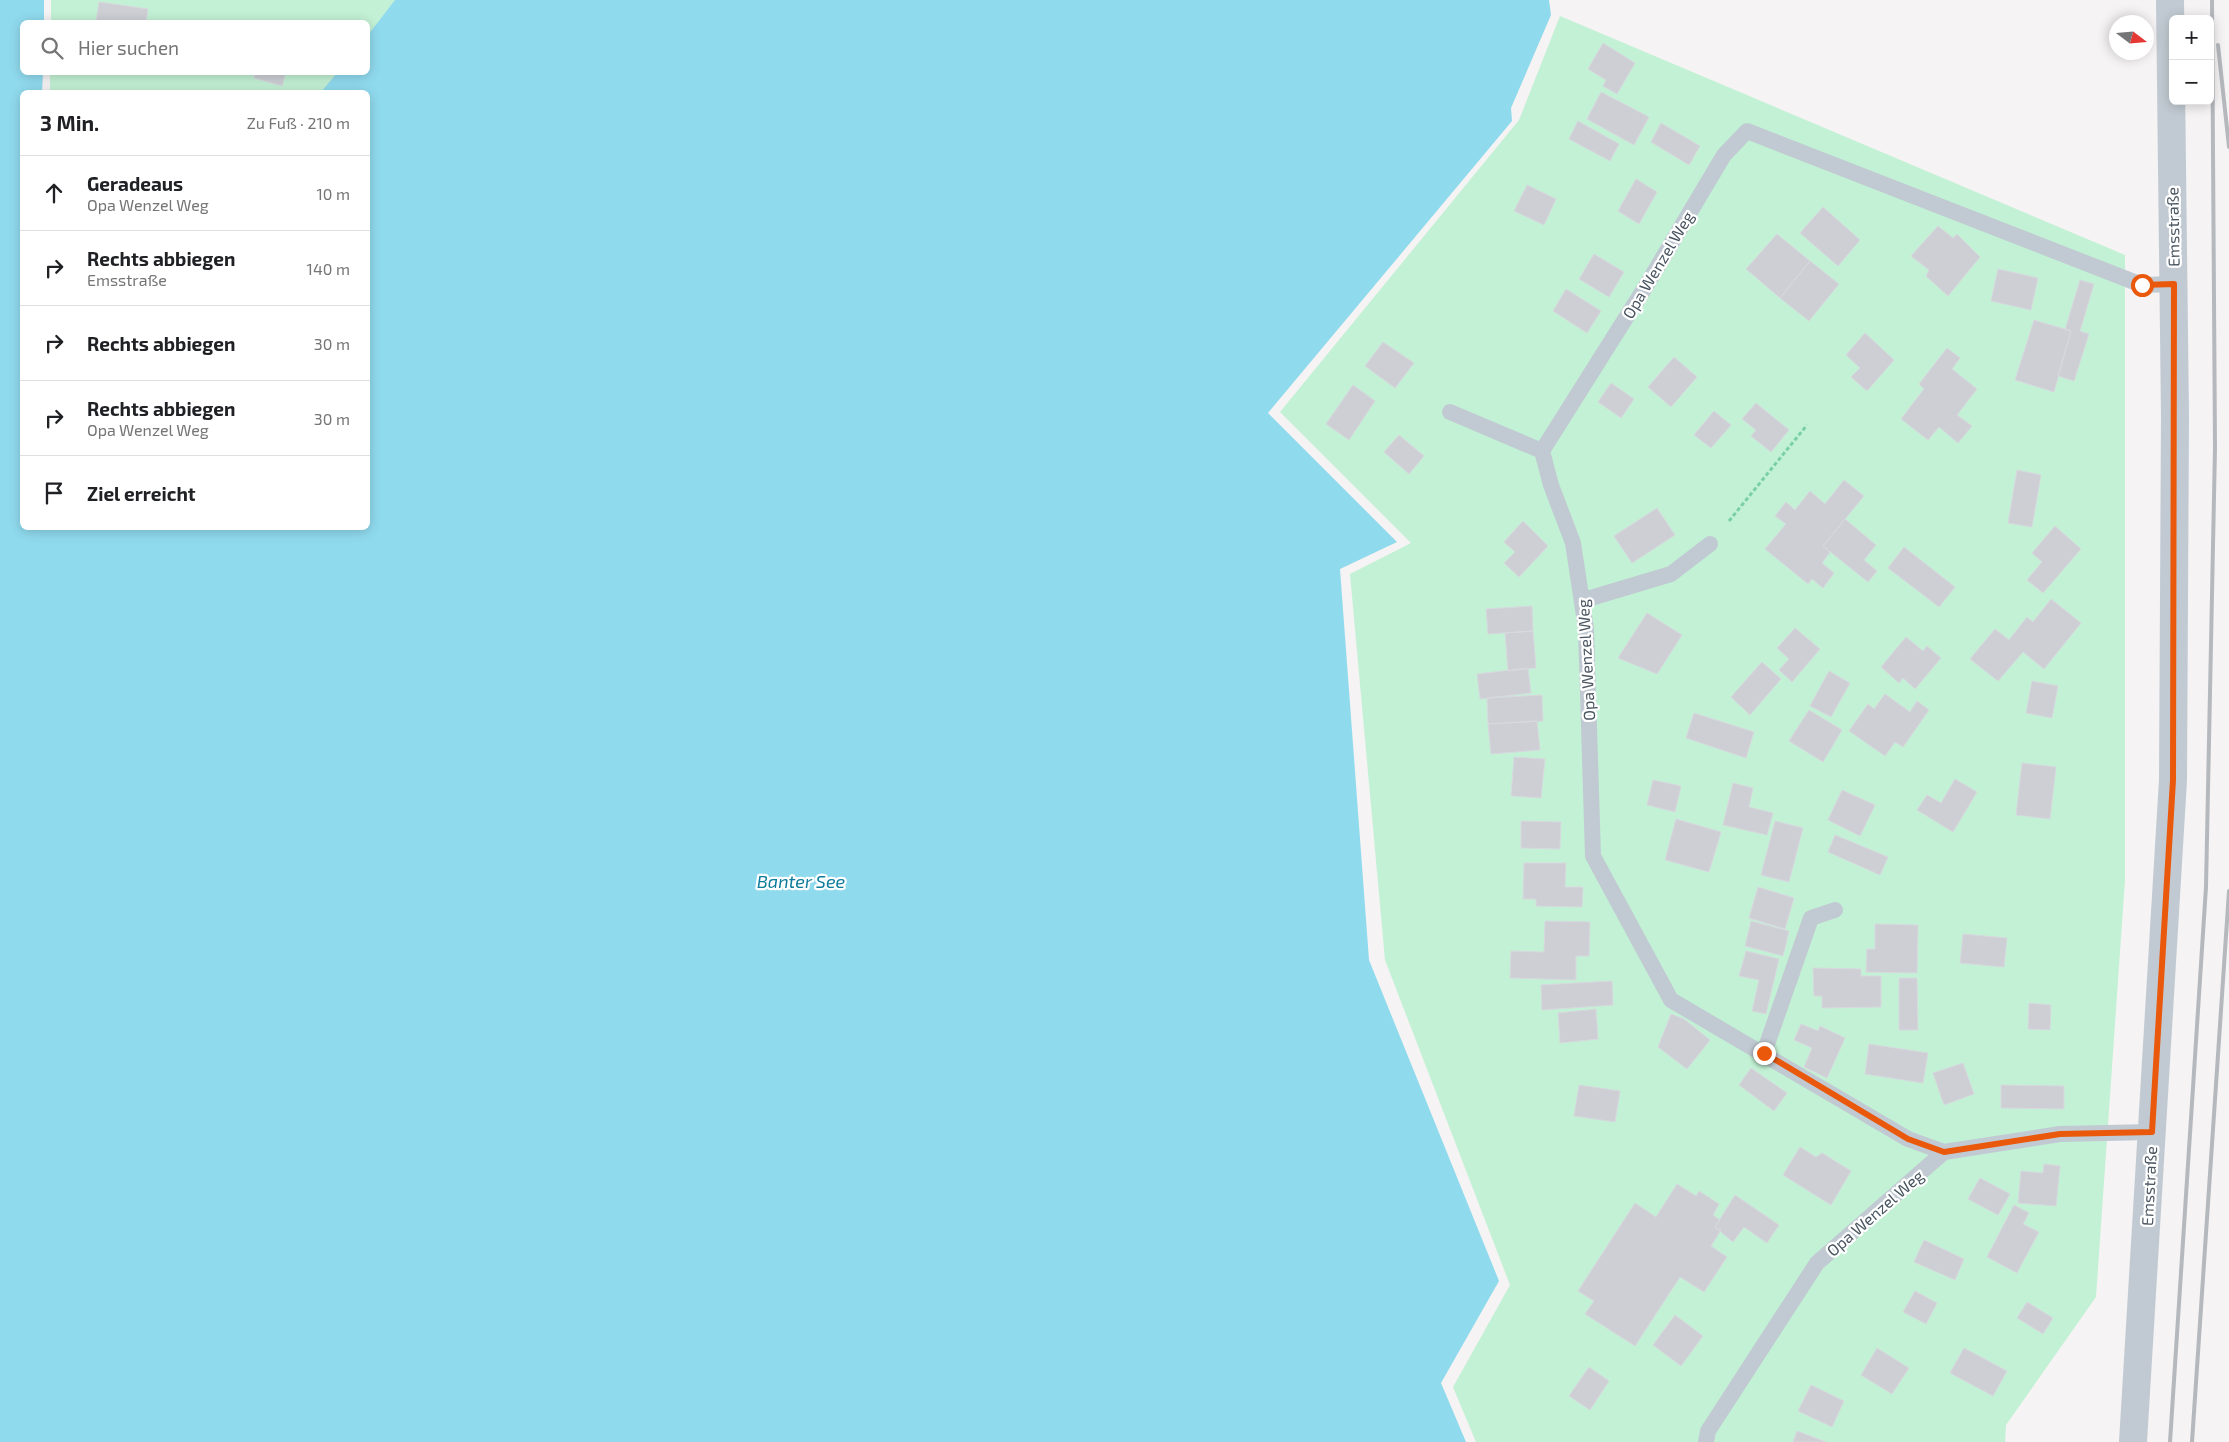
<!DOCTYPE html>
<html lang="de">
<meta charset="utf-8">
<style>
body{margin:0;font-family:"Exo 2",sans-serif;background:#f6f6f6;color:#202124}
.controls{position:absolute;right:15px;top:15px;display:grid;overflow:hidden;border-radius:8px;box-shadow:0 2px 12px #0003}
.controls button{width:45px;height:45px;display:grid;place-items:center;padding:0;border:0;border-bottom:1px solid #e0e0e0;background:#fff;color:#202124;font:25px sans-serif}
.compass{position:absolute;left:2109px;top:15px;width:45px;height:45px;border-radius:50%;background:#fff;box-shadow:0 2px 12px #0003;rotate:106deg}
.stop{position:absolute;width:15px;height:15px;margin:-11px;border:4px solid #ea580c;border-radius:50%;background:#fff}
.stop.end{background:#ea580c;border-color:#fff;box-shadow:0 1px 5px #0008}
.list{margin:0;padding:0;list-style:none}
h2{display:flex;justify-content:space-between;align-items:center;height:65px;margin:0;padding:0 20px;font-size:21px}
h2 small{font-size:16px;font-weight:400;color:#757577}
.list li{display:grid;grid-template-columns:32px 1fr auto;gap:15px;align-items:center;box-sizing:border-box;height:75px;padding:0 20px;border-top:1px solid #e0e0e0}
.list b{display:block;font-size:19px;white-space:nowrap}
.list p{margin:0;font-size:16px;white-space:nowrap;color:#757577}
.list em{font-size:16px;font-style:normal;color:#757577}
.icon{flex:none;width:28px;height:28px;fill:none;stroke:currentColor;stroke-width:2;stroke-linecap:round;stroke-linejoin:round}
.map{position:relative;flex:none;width:2229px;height:1442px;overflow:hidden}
.search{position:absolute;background:#fff;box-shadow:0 2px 12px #0003;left:20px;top:20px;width:350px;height:55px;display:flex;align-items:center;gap:12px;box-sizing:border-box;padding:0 18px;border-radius:8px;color:#757577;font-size:19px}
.panel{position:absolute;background:#fff;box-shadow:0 2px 12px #0003;left:20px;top:90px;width:350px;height:440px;border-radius:8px}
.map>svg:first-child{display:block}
.green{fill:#c3f1d5}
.water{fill:#90daee}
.building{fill:#cdcfd5;stroke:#d7d9de}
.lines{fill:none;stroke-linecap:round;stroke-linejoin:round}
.path{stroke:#7ad0a6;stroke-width:3;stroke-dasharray:4 2.5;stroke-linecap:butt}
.service{stroke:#c1cad2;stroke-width:16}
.minor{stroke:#c1cad2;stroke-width:28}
.rail{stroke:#b5b8bd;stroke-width:4}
.route{stroke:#ea580c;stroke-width:6}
.labels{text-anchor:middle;stroke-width:4.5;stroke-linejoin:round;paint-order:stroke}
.street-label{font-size:16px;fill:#4a5661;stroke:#fff}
.water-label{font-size:18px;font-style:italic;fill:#0c7c9b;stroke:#fff}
</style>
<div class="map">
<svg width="2229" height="1442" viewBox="0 0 2229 1442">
<rect width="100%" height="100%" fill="#f5f3f3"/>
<!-- green -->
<path class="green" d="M51 0H403L368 41V22H51Z
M1560 16 2125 255V880L2096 1297 2006 1425 2005 1442H1476L1453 1387 1510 1285 1385 960 1350 574 1411 543 1280 412 1519 120Z
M50 73H340L323 92H50Z"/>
<!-- water -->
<path class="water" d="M0 0H44V22H22V72L43 73 42 92H22V528H368V92H321L337 73 368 72V35L395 0H1549L1551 15 1511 108 1512 121 1268 413 1397 542 1340 569 1369 960 1499 1281 1441 1383 1466 1442H0Z"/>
<!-- building -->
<path class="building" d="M99 2 148 9 146 22H96Z
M1603 43 1635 63 1617 94 1603 86 1606 80 1588 69Z
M255 72H286L282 86 254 78Z
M1601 92 1649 117 1634 145 1587 119Z
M1578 121 1619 144 1610 161 1569 139Z
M1661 123 1700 146 1689 165 1651 142Z
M1636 179 1657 192 1639 224 1618 211Z
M1527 185 1556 199 1544 225 1514 211Z
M1823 207 1860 240 1838 266 1800 233Z
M1938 226 1953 238 1957 234 1980 257 1948 296 1926 276 1929 270 1911 256Z
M1777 234 1810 261 1780 298 1746 269Z
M1594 254 1624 272 1609 297 1579 279Z
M1810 261 1839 284 1809 321 1780 298Z
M1998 269 2038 278 2031 310 1991 301Z
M2080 280 2094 284 2080 331 2089 334 2074 381 2058 376 2071 331 2065 330Z
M1566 289 1601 311 1587 333 1553 311Z
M2034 320 2071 331 2054 392 2015 380Z
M1865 333 1894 360 1867 391 1851 377 1860 368 1846 355Z
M1383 342 1414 363 1395 388 1365 366Z
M1947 348 1960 358 1952 369 1977 389 1957 415 1972 426 1958 443 1939 427 1928 440 1901 419 1924 389 1919 384Z
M1674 357 1697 377 1671 407 1648 387Z
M1611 383 1634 399 1621 418 1598 402Z
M1353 385 1375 401 1349 440 1326 424Z
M1756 403 1789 430 1771 452 1751 436 1756 430 1742 419Z
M1714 411 1731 425 1711 448 1694 435Z
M1399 435 1424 456 1409 474 1384 452Z
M2017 470 2041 475 2032 527 2008 523Z
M1844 480 1864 496 1823 546 1830 552 1822 563 1834 573 1823 588 1812 579 1808 584 1765 549 1786 524 1775 516 1786 502 1795 510 1810 491 1825 504Z
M1657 508 1675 535 1632 563 1614 536Z
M1845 519 1876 545 1864 560 1877 571 1868 582 1823 546Z
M1523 521 1548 546 1519 577 1504 563 1515 552 1504 542Z
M2055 526 2081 549 2043 593 2027 580 2042 562 2032 553Z
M1904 547 1955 587 1939 607 1888 568Z
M2051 599 2081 623 2044 669 2023 652 1998 681 1970 659 1995 629 2009 640 2027 617 2033 622Z
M1532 606 1533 631 1488 634 1486 609Z
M1647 613 1682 635 1657 674 1618 658Z
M1795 628 1820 649 1792 682 1779 670 1789 659 1777 648Z
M1533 631 1536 668 1508 671 1505 633Z
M1906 637 1923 651 1927 646 1941 658 1915 689 1903 678 1899 683 1881 667Z
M1762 662 1781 679 1750 715 1731 697Z
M1528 668 1531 693 1480 699 1477 674Z
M1829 671 1850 683 1831 717 1810 706Z
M2032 681 2058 686 2052 718 2026 713Z
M1885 694 1910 712 1917 701 1929 710 1903 747 1895 742 1885 756 1849 731 1868 704 1874 709Z
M1542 695 1543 721 1488 724 1487 698Z
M1809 710 1842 730 1823 762 1789 741Z
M1694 713 1754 732 1746 758 1686 738Z
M1537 721 1540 750 1491 754 1488 724Z
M1514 757 1545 759 1541 798 1511 796Z
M2022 763 2056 767 2050 819 2016 815Z
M1955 779 1977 792 1953 832 1917 810 1927 795 1941 803Z
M1653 780 1681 786 1675 812 1647 805Z
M1733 783 1753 788 1749 807 1773 813 1767 835 1723 825Z
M1842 790 1875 805 1860 836 1828 820Z
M1676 819 1721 832 1709 872 1665 860Z
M1521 821 1561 822 1560 849 1521 848Z
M1775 821 1803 828 1789 882 1761 875Z
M1835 835 1888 857 1880 875 1828 852Z
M1524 863H1566L1565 887H1583L1582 907 1536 906V899H1523Z
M1758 887 1794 898 1785 929 1749 918Z
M1545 921 1590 922 1589 956H1576V980L1510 978 1511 951 1544 952Z
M1751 921 1789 931 1783 956 1745 946Z
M1875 924 1918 925 1917 973 1866 972 1867 949H1875Z
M1963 934 2007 938 2004 967 1960 963Z
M1746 951 1779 959 1766 1014 1752 1011 1759 980 1739 976Z
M1813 968 1861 969V976H1881V1007L1822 1008V996H1814Z
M1899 978H1917L1918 1030H1899Z
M1612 981 1613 1005 1542 1010 1541 985Z
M2029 1003 2051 1005 2050 1030 2028 1029Z
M1596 1009 1598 1039 1560 1043 1558 1013Z
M1671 1014 1684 1019 1710 1040 1687 1069 1658 1047Z
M1801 1024 1818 1031 1820 1026 1845 1038 1827 1078 1804 1067 1812 1048 1794 1040Z
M1869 1044 1928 1053 1923 1083 1865 1074Z
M1963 1063 1974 1094 1944 1105 1933 1073Z
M1751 1068 1787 1093 1774 1111 1739 1085Z
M1579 1085 1620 1091 1615 1122 1574 1116Z
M2001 1085 2064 1086V1109L2001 1108Z
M1800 1147 1816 1157 1822 1153 1851 1171 1831 1205 1783 1175Z
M2044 1164 2060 1166 2056 1206 2018 1203 2021 1171 2043 1173Z
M1980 1178 2010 1194 1998 1215 1968 1199Z
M1677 1184 1696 1196 1699 1191 1719 1204 1713 1215 1720 1220 1715 1227 1721 1230 1711 1246 1727 1257 1704 1292 1680 1277 1635 1346 1585 1314 1594 1301 1578 1291 1635 1203 1656 1217Z
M1735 1195 1779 1225 1767 1243 1744 1227 1733 1242 1715 1227Z
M2014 1205 2029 1213 2023 1224 2039 1232 2017 1273 1987 1257Z
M1924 1240 1964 1259 1955 1280 1914 1262Z
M1915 1291 1937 1303 1926 1324 1903 1312Z
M2027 1302 2053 1318 2043 1334 2017 1318Z
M1675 1315 1703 1336 1681 1366 1653 1345Z
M1877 1348 1909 1368 1892 1394 1861 1375Z
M1964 1348 2007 1371 1993 1396 1950 1373Z
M1589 1367 1609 1381 1590 1410 1569 1396Z
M1811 1385 1844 1401 1832 1427 1798 1411Z
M1797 1431 1826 1442H1793Z"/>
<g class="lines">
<!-- path -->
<path class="path" d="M1729 521 1807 425"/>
<!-- service -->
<path class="service" d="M1450 412 1542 451
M1584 600 1671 574 1710 544
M1764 1053 1811 918 1835 910
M2152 1132 2060 1134 1944 1152 1908 1139 1671 1000 1593 856 1586 629 1573 543 1551 485 1542 451 1646 286 1724 155 1747 131 2142 285 2174 284
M1706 1442 1708 1431 1817 1263 1944 1152"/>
<!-- minor -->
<path class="minor" d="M2133 1442 2173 780 2175 416 2170 0"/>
<!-- rail -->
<path class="rail" d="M2218 45 2229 147
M2170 1442 2206 887 2215 448 2212 0
M2192 1442 2229 891"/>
</g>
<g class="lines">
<!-- route -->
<path class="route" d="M1764 1053 1908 1139 1944 1152 2060 1134 2152 1132 2173 780 2174 284 2142 285"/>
</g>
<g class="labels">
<!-- street labels -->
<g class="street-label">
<text transform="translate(2173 227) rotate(-91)" y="6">Emsstraße</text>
<text transform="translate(1658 265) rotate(-59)" y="6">Opa Wenzel Weg</text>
<text transform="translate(1586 660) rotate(-93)" y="6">Opa Wenzel Weg</text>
<text transform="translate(2149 1186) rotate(-87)" y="6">Emsstraße</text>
<text transform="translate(1875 1213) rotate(-41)" y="6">Opa Wenzel Weg</text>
</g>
<!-- water labels -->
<g class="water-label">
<text x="801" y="888">Banter See</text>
</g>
</g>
</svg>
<div class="controls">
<button>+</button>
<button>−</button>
</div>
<svg class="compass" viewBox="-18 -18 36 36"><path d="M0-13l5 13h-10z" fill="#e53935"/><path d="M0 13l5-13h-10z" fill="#757577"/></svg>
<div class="stop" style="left:2142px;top:285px"></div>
<div class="stop end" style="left:1764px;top:1053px"></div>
<div class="search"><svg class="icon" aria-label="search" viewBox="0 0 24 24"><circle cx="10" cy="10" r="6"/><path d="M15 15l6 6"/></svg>Hier suchen</div>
<section class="panel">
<h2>3 Min.<small>Zu Fuß · 210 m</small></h2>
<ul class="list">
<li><svg class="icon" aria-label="ahead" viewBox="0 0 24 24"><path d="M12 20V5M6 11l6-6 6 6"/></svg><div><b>Geradeaus</b><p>Opa Wenzel Weg</p></div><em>10 m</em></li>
<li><svg class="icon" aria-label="right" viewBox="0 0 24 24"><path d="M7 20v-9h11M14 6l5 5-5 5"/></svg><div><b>Rechts abbiegen</b><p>Emsstraße</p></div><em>140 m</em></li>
<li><svg class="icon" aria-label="right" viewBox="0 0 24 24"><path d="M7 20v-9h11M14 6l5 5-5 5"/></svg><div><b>Rechts abbiegen</b></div><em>30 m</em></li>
<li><svg class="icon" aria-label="right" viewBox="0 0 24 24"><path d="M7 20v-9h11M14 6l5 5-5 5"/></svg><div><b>Rechts abbiegen</b><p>Opa Wenzel Weg</p></div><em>30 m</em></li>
<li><svg class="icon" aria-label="arrive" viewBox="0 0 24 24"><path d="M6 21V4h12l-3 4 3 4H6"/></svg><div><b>Ziel erreicht</b></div></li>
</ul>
</section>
</div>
